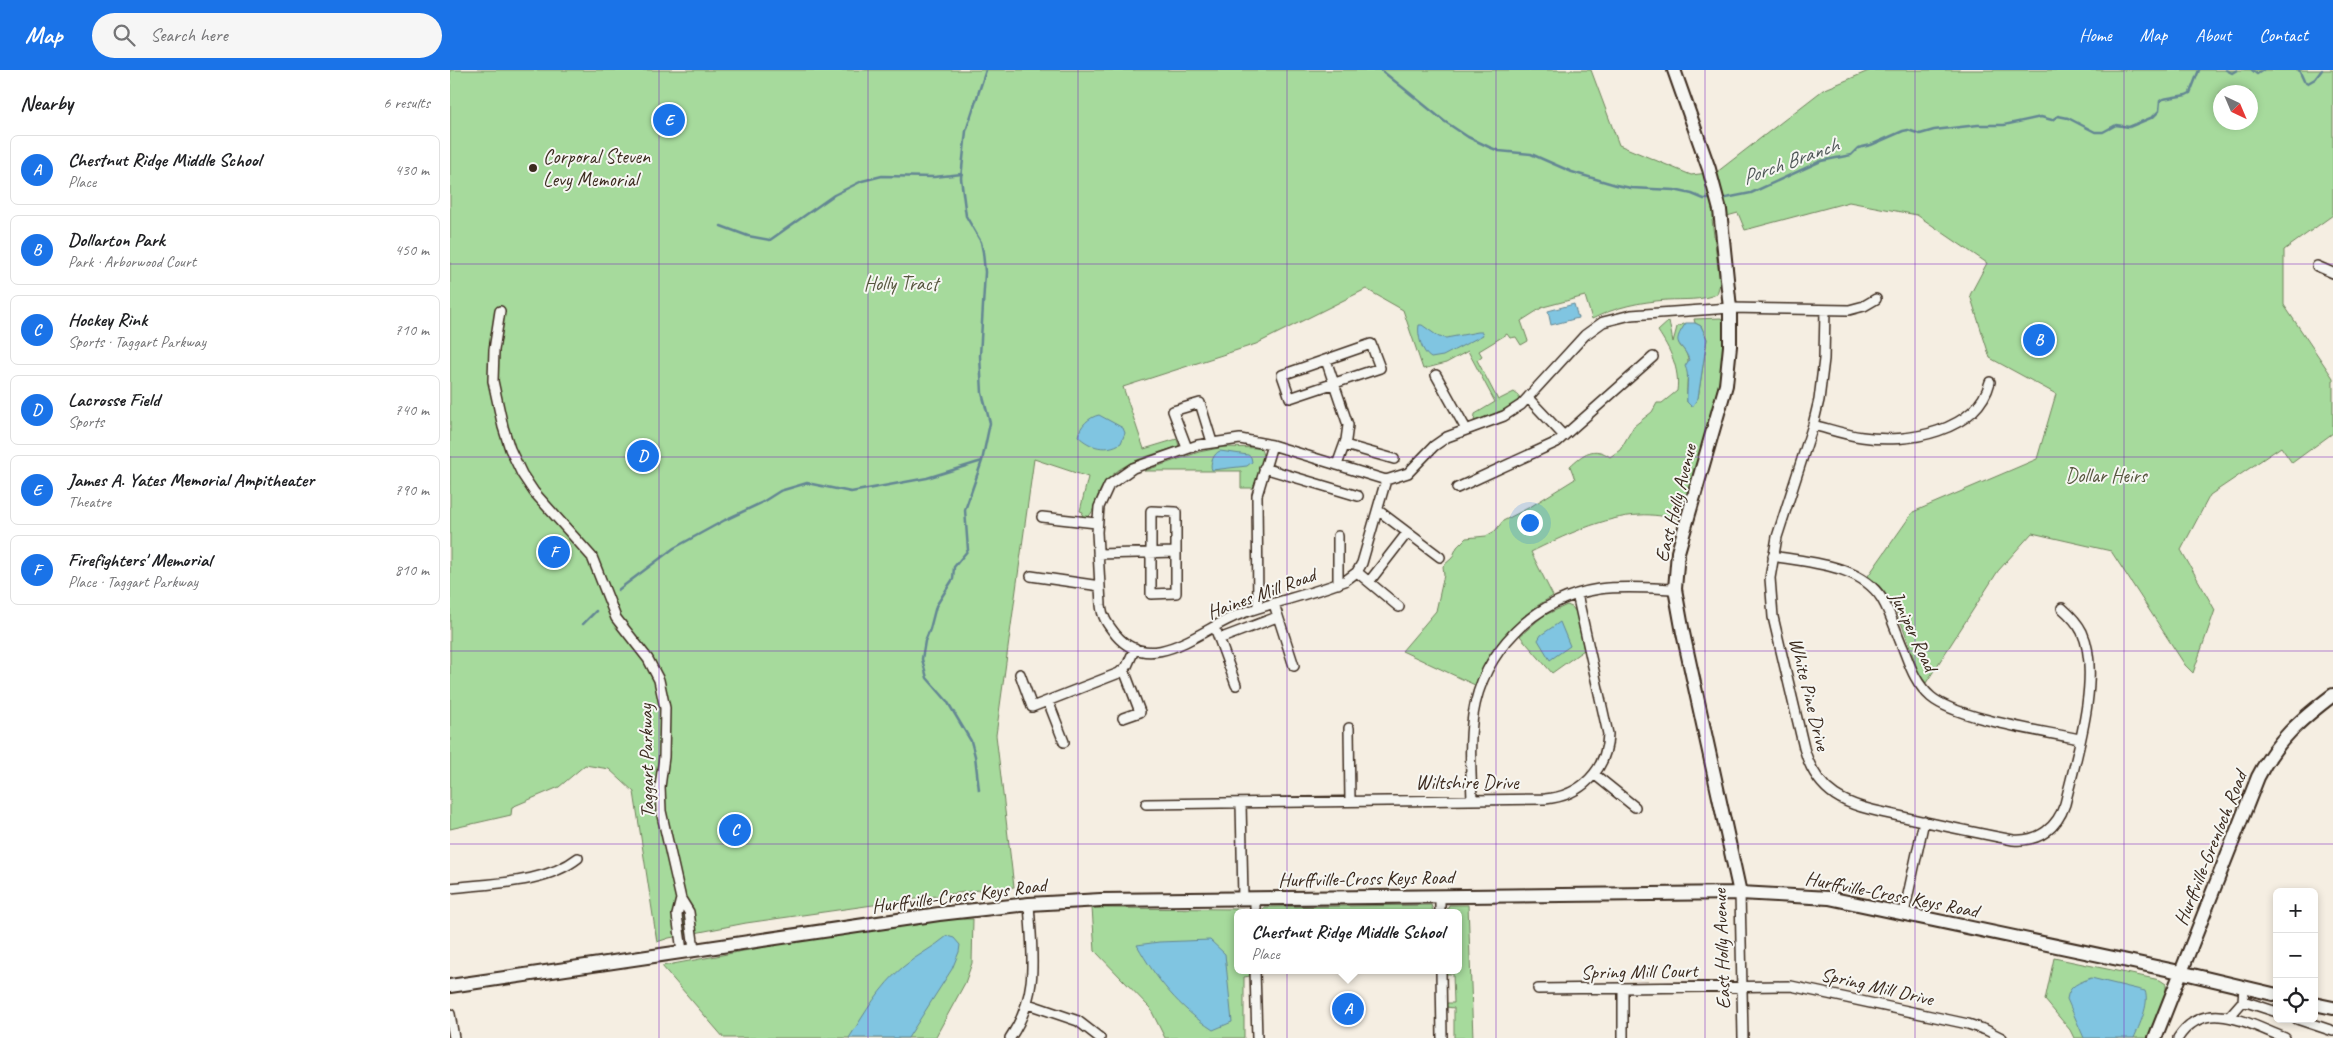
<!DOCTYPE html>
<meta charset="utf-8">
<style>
body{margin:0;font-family:Caveat,sans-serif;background:#f6f6f6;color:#202124}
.controls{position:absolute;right:15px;bottom:15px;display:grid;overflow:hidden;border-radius:8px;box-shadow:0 2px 8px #0003}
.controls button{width:45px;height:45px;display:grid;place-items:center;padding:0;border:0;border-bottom:1px solid #e0e0e0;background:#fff;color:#202124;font:25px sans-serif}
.compass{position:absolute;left:1763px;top:15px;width:45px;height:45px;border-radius:50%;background:#fff;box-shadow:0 2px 8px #0003;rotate:136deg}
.you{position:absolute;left:1079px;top:452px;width:18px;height:18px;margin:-12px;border:4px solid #fff;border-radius:50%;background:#1a73e8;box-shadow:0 0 0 8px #1a73e833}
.badge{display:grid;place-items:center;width:32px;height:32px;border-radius:50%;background:#1a73e8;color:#fff;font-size:16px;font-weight:700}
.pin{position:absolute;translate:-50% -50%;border:2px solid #fff;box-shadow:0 1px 5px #0006}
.popup{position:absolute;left:784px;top:839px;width:228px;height:65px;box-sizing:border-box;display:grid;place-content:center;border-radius:8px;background:#fff;filter:drop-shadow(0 1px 4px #0005);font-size:16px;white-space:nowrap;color:#757577}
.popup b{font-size:19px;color:#202124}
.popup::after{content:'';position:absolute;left:50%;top:100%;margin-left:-10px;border:10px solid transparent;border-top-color:#fff}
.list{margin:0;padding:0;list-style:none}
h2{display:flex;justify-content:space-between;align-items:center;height:65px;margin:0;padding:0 20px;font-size:21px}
h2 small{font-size:16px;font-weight:400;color:#757577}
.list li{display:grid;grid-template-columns:32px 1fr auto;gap:15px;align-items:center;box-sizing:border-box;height:70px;margin:0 10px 10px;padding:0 10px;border:1px solid #e0e0e0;border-radius:8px}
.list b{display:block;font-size:19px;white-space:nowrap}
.list p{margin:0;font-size:16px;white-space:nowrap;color:#757577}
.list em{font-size:16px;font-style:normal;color:#757577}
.icon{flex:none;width:28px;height:28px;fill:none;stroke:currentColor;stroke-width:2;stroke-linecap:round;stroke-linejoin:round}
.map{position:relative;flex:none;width:1883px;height:968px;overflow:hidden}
header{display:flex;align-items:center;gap:30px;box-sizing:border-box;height:70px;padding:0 25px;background:#1a73e8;color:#fff}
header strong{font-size:24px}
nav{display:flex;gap:28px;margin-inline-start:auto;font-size:18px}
.search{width:350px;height:45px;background:#f6f6f6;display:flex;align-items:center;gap:12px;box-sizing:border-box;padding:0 18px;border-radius:28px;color:#757577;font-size:19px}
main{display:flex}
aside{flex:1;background:#fff}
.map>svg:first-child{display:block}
.green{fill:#a6da9c;stroke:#70825d;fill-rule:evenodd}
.water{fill:#80c5e1;stroke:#648793}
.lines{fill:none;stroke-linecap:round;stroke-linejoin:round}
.stream{stroke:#648793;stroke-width:2.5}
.street-casing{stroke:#3b2a1e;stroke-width:12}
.secondary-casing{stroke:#3b2a1e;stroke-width:16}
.street{stroke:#f6f6f2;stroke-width:9}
.secondary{stroke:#f6f6f2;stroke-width:12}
.grid{fill:none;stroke:#7b2cbf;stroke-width:1;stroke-opacity:0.55}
.poi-dot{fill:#3b2a1e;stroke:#f6f6f2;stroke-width:2}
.labels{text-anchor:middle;stroke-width:4;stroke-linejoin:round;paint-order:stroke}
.poi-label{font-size:20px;fill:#3b2a1e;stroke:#f6f6f2;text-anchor:start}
.park-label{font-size:20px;fill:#56563e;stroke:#f6f6f2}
.street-label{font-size:20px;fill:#3b2a1e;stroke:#f6f6f2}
.water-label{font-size:21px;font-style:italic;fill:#505858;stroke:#f6f6f2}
</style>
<header>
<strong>Map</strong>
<div class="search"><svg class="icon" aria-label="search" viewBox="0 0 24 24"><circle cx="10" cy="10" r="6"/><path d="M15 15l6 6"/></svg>Search here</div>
<nav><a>Home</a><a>Map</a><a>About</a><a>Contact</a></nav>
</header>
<main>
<aside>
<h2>Nearby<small>6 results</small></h2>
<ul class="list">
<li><span class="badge">A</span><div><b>Chestnut Ridge Middle School</b><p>Place</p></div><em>430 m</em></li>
<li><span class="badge">B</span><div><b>Dollarton Park</b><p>Park · Arborwood Court</p></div><em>450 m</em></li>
<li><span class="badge">C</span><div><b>Hockey Rink</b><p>Sports · Taggart Parkway</p></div><em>710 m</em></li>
<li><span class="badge">D</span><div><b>Lacrosse Field</b><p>Sports</p></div><em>740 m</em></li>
<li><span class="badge">E</span><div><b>James A. Yates Memorial Ampitheater</b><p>Theatre</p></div><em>790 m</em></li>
<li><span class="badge">F</span><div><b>Firefighters' Memorial</b><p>Place · Taggart Parkway</p></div><em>810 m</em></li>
</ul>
</aside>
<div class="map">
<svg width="1883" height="968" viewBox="0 0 1883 968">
<rect width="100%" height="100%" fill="#f5eee2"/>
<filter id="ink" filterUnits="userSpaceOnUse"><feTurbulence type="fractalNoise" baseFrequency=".02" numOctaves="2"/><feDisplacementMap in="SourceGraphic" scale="10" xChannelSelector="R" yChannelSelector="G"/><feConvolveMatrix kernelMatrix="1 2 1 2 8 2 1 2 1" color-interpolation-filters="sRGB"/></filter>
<g filter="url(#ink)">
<!-- green -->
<path class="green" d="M0 0H1141L1169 75 1241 105 1267 102 1373 20 1421 0H1883V145L1834 180V235L1883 308V363L1842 393 1831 377 1760 425 1731 480 1765 540 1743 603 1735 595 1661 481 1582 463 1548 501 1476 613 1469 604C1457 571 1448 527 1418 506L1463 442 1587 389 1606 324 1540 288 1520 225 1537 193 1467 145 1399 132 1295 160 1288 143 1262 150 1270 214 1267 224C1251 231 1234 229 1217 230 1189 232 1166 237 1142 249L1135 226 1093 237 1071 251 1078 271 1071 275 1066 267 1060 268 1057 264 1029 281 1032 286 1027 290 1048 330 1064 322 1069 326V330L1058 338 1024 352 1025 344 1045 332 1018 281 996 293 973 299 953 240 916 219 806 274 673 317 694 379 727 369 729 376C701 386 669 391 652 417 646 426 646 441 637 448L631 449 633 442 630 441 638 407 584 389 546 665 564 817 529 820 296 853 219 868 207 872 184 722 159 699 135 695 109 717 62 737 61 745 0 759ZM1770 22H1800V52H1770Z
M1271 248C1290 275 1239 415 1228 448 1216 447 1202 444 1190 445 1155 446 1111 467 1081 482L1103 526C1066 547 1041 576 1025 615L952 581 986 541 994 505 993 496 1002 488 1007 477 1016 468 1036 466 1045 461 1053 451 1080 437 1125 409 1120 396C1133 384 1144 375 1160 387L1170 380 1184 356 1202 342 1207 333H1212L1227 321C1230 299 1220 279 1208 261L1219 251 1223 272 1227 257 1236 253C1218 281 1238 273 1238 292 1238 305 1236 318 1237 332L1248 328 1257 269 1251 256 1245 253 1244 249Z
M774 377 810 378C818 389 807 407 803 418H791V401H694L749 382Z
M1117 535 1122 537 1126 542 1134 580 1102 603 1070 566 1093 546Z
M981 835 984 843H811L814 837Z
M999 835H1018L1023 968H1004V938L996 937V933H1004L1003 904H996V900H1008V843H996Z
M642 838 792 839 798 843H788V900H800V906L794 907V968H715L700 938 645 881Z
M496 849H523L522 893 515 913 485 968H274L212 896 364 868Z
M1604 888 1710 910 1716 914V923L1699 968H1624L1620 960 1595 930Z"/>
<!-- water -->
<path class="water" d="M1124 234 1128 248 1101 255 1098 241Z
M1236 253H1245L1251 256 1257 269 1248 328 1242 337 1237 332C1236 321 1240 305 1235 296L1239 290C1233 271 1219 277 1236 253Z
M969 255H972L989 267 996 268 1028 262H1032L1033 265 993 286 981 288C972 283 967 265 969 255Z
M649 345 673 358 675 363 671 373C657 382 640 378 628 366 630 356 639 347 649 345Z
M770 381 798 385 801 387 802 392 797 396 762 400C759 394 764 383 770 381Z
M1110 552 1120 576 1100 590 1088 570 1091 565Z
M497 866 504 868 510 875 509 882 502 899 458 968H399C415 943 430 916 453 897 467 885 483 878 497 866Z
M760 870 775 884 782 952 763 960C729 938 706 909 687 875L709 872Z
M1641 908 1695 921C1700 934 1689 956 1684 968H1634L1617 929C1619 915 1629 913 1641 908Z"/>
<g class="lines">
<!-- stream -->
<path class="stream" d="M931 0 994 51 1018 67 1039 77 1049 81 1081 84 1122 102 1166 115 1181 118 1224 120 1242 124 1254 129H1263
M1776 0 1782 3 1787 0
M1802 0 1807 4 1813 0
M1849 0 1854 11 1858 13 1865 9 1872 0
M1271 129 1301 123 1371 91 1401 85 1408 78 1421 75 1453 61 1458 60 1470 64 1484 60 1528 55H1554L1591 47 1602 50 1608 46 1618 48 1645 62H1653L1666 55 1679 57 1703 47 1709 41 1710 31 1713 29 1736 25 1740 23 1749 0
M271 156 298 166 320 170 384 125 412 111 432 106 484 107 512 104
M168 520 224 478 275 450 311 433 330 421 357 413 401 422 477 408 532 391
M133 554 146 541
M529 720 525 686 521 671 497 631 477 608 472 589 475 571 480 559 486 536 503 509 504 497 518 480 515 440 532 391 540 353 532 323 530 286 535 202 533 182 531 172 516 146 511 108 516 61 536 0"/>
<defs>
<path id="street" d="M1867 196 1883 203
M1375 240 1374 289 1369 330 1363 355 1327 467 1320 508 1323 547 1354 678C1359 696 1369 714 1385 725 1406 739 1434 742 1458 748 1493 756 1528 763 1563 770 1589 772 1607 758 1615 734 1626 688 1652 605 1632 562 1627 552 1620 545 1612 538
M50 241 44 280 43 311 53 357 60 379 72 404 84 422 142 487 166 548 198 589 209 610 215 638 214 687 210 717 211 741 231 829 239 842 244 879
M921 274 930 298 840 328 832 305Z
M876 290 898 355 896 370 887 395
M986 305 1016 359
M1079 329 1114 366
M1363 355C1379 359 1396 365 1412 367 1457 374 1527 362 1540 312
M895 375 944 389
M737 378 723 341 750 333 762 372
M814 398 908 426
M936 410 822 375 790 369 748 375 683 398 659 415 649 437 647 462 651 535C652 547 658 555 666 565 702 607 752 558 790 544 824 532 861 524 895 511L907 502 912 493 936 410 958 403 984 376 997 367 1054 346 1071 335 1135 265 1153 252 1181 245 1280 238 1399 240 1414 236 1426 229
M1007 418 1107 372 1203 287
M701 441 726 442V523L701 524Z
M929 441 990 487
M592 447 646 453
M888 466V514
M648 484 726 482
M1323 486C1360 493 1410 494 1432 529 1441 544 1446 562 1453 578 1460 596 1465 613 1481 627 1507 649 1593 661 1629 669
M907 502 949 537
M581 506 650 516
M919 512 957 463
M824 534 844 596
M808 538 807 425 822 375
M767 563 786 615
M769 569 827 547
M570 604 582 637 669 603 677 596 685 578
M598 631 614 672
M673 648 690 642 674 600
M899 658 900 731
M1144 704 1185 737
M1022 729C1021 702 1019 673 1023 645 1033 581 1084 529 1149 519 1174 516 1200 518 1225 519
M791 733 793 828
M696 734 1095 729C1131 726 1157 700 1158 664L1127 524
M0 818C41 813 95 814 128 788
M1290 823 1293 968
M990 826V843
M231 829 227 845 232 881
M805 843V828
M1454 843 1474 751
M805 900 807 968
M991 900 992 968
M1794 917 1793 931 1827 942
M1088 919 1341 916 1518 954 1536 960 1552 968
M578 934 628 951 650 968
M0 944 4 968
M1779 947 1793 931
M1847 949 1883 961
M560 968C590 924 582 884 579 834
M1173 968V919
M1728 968C1756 926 1798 954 1835 968"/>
<path id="secondary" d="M1224 0 1259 99 1270 140 1280 238V276L1276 315 1228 482 1225 519 1233 563 1290 823
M0 916 489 844 579 834 651 830 1290 823 1379 828 1730 902 1827 925
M1864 934 1883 938
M1705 968 1808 707C1827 670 1850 650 1883 625"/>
</defs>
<!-- street casing -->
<use href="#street" class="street-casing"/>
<!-- secondary casing -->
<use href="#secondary" class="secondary-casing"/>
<!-- street -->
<use href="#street" class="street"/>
<!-- secondary -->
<use href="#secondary" class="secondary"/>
</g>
</g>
<!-- grid -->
<path class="grid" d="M209 0V968M418 0V968M628 0V968M837 0V968M1046 0V968M1255 0V968M1465 0V968M1674 0V968M0 194H1883M0 387H1883M0 581H1883M0 774H1883"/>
<!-- markers -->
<circle class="poi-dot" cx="83" cy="98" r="5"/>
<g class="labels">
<!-- poi labels -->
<g class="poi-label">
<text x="93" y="93">Corporal Steven<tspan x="93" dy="23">Levy Memorial</tspan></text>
</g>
<!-- park labels -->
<g class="park-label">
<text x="451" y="220">Holly Tract</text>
<text x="1656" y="412">Dollar Heirs</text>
</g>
<!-- street labels -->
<g class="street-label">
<text transform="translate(1225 433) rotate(-76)" y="7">East Holly Avenue</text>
<text transform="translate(811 523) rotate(-20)" y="7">Haines Mill Road</text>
<text transform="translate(1464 561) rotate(65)" y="7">Juniper Road</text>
<text transform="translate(1360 624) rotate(76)" y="7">White Pine Drive</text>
<text transform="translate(196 691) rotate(-91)" y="7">Taggart Parkway</text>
<text x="1017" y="719">Wiltshire Drive</text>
<text transform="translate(1760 778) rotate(-68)" y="7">Hurffville-Grenloch Road</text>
<text transform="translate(916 808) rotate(-1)" y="7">Hurffville-Cross Keys Road</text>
<text transform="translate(1442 824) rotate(11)" y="7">Hurffville-Cross Keys Road</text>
<text transform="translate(509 825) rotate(-7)" y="7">Hurffville-Cross Keys Road</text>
<text transform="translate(1271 879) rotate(-92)" y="7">East Holly Avenue</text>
<text transform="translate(1189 901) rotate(-1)" y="7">Spring Mill Court</text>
<text transform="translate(1427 916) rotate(13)" y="7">Spring Mill Drive</text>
</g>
<!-- water labels -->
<g class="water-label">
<text transform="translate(1340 91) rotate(-20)" y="7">Porch Branch</text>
</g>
</g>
</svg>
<div class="controls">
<button>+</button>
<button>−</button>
<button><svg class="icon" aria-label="locate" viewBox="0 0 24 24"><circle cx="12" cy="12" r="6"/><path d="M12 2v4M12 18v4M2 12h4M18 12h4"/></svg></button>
</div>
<svg class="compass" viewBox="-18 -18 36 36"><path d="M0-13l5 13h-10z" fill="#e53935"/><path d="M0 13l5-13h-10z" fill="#757577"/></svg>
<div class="you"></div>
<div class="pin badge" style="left:898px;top:939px">A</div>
<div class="popup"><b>Chestnut Ridge Middle School</b>Place</div>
<div class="pin badge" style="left:1589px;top:270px">B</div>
<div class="pin badge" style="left:285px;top:760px">C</div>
<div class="pin badge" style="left:193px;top:386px">D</div>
<div class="pin badge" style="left:219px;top:50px">E</div>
<div class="pin badge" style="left:104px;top:482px">F</div>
</div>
</main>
